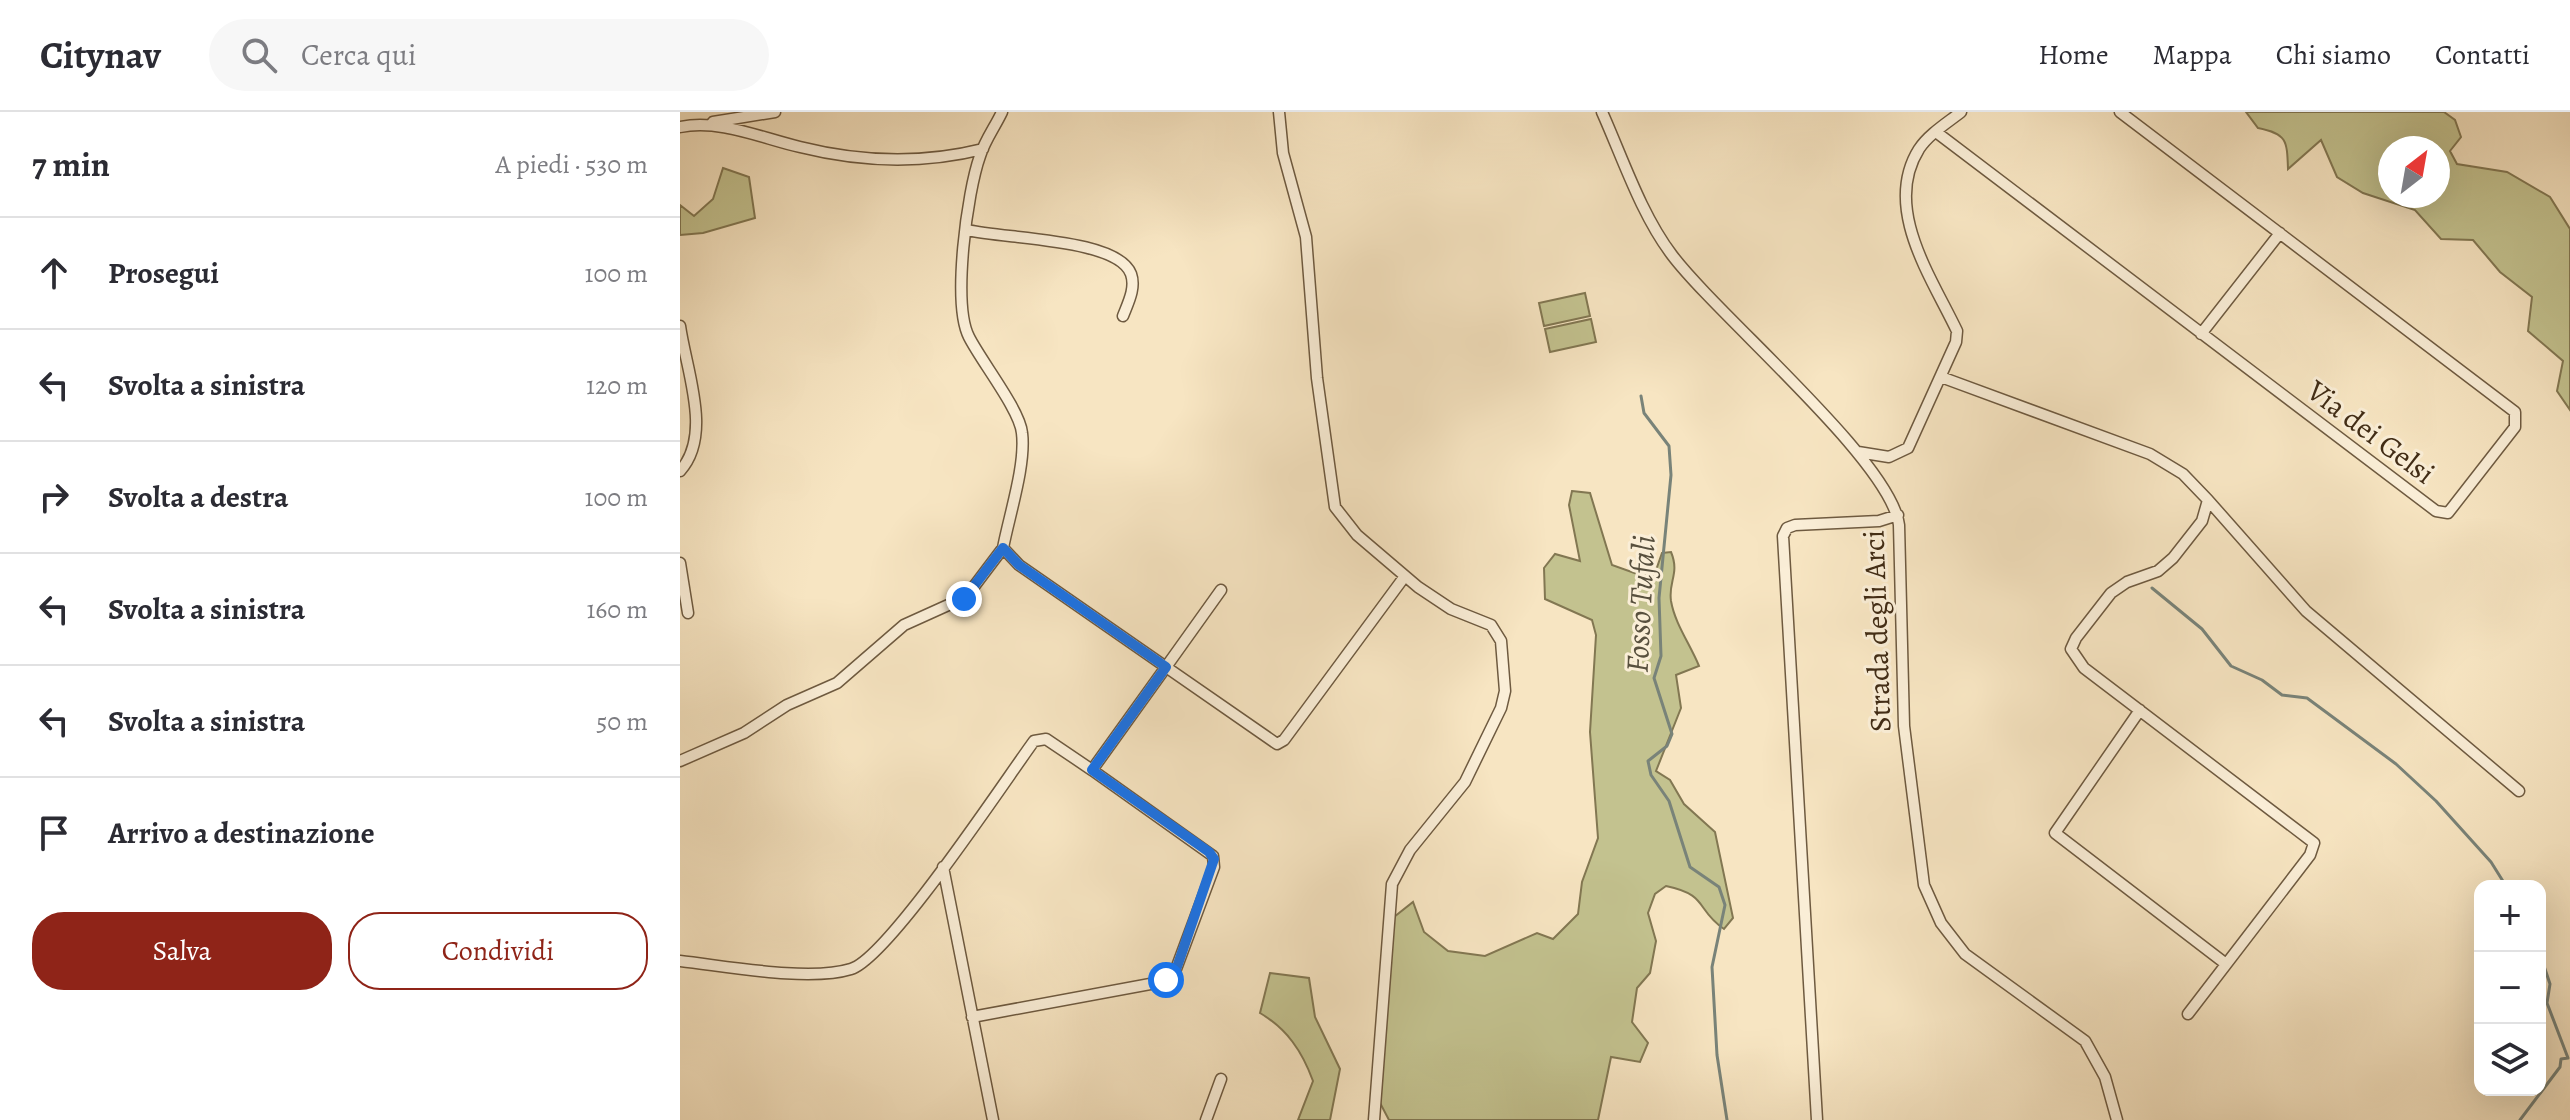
<!DOCTYPE html>
<html lang="it">
<meta charset="utf-8">
<style>
body{margin:0;font-family:Alegreya,serif;background:#f7f7f7;color:#2b2b33}
.controls{position:absolute;right:24px;bottom:24px;display:grid;overflow:hidden;border-radius:16px;box-shadow:0 8px 32px #0002}
.controls button{width:72px;height:72px;display:grid;place-items:center;padding:0;border:0;border-bottom:2px solid #e1e1e2;background:#fff;color:#2b2b33;font:40px sans-serif}
.compass{position:absolute;left:1698px;top:24px;width:72px;height:72px;border-radius:50%;background:#fff;box-shadow:0 8px 32px #0002;rotate:31deg}
.stop{position:absolute;width:24px;height:24px;margin:-18px;border:6px solid #1a73e8;border-radius:50%;background:#fff}
.stop.end{background:#1a73e8;border-color:#fff;box-shadow:0 2px 8px #0008}
.list{margin:0;padding:0;list-style:none}
h2{display:flex;justify-content:space-between;align-items:center;height:104px;margin:0;padding:0 32px;font-size:34px}
h2 small{font-size:26px;font-weight:400;color:#7c7c81}
.list li{display:grid;grid-template-columns:52px 1fr auto;gap:24px;align-items:center;box-sizing:border-box;height:112px;padding:0 32px;border-top:2px solid #e1e1e2}
.list b{display:block;font-size:30px;white-space:nowrap}
.list em{font-size:26px;font-style:normal;color:#7c7c81}
.actions{display:flex;gap:16px;padding:24px 32px}
.actions a{flex:1;padding:18px 0;border:2px solid #8f2418;border-radius:32px;text-align:center;font-size:28px;color:#8f2418}
.actions .main{background:#8f2418;color:#fff}
.icon{flex:none;width:44px;height:44px;fill:none;stroke:currentColor;stroke-width:2;stroke-linecap:round;stroke-linejoin:round}
.map{position:relative;flex:none;width:1890px;height:1008px;overflow:hidden}
header{display:flex;align-items:center;gap:48px;box-sizing:border-box;height:112px;padding:0 40px;background:#fff;border-bottom:2px solid #e1e1e2}
header strong{font-size:38px}
nav{display:flex;gap:44px;margin-inline-start:auto;font-size:28px}
.search{width:560px;height:72px;background:#f7f7f7;display:flex;align-items:center;gap:20px;box-sizing:border-box;padding:0 28px;border-radius:44px;color:#7c7c81;font-size:30px}
main{display:flex}
aside{flex:1;background:#fff}
.map>svg:first-child{display:block}
.green{fill:#c3c28f;stroke:#827752;stroke-width:2;fill-rule:evenodd}
.lines{fill:none;stroke-linecap:round;stroke-linejoin:round}
.stream{stroke:#798379;stroke-width:3}
.minor-casing{stroke:#6e5a40;stroke-width:13}
.minor{stroke:#faeed7;stroke-width:10}
.route{stroke:#1a73e8;stroke-width:10}
.labels{text-anchor:middle;stroke-width:6;stroke-linejoin:round;paint-order:stroke}
.street-label{font-size:30px;fill:#412c15;stroke:#faeed7}
.water-label{font-size:32px;font-style:italic;fill:#58503e;stroke:#faeed7}
</style>
<header>
<strong>Citynav</strong>
<div class="search"><svg class="icon" aria-label="search" viewBox="0 0 24 24"><circle cx="10" cy="10" r="6"/><path d="M15 15l6 6"/></svg>Cerca qui</div>
<nav><a>Home</a><a>Mappa</a><a>Chi siamo</a><a>Contatti</a></nav>
</header>
<main>
<aside>
<h2>7 min<small>A piedi · 530 m</small></h2>
<ul class="list">
<li><svg class="icon" aria-label="ahead" viewBox="0 0 24 24"><path d="M12 20V5M6 11l6-6 6 6"/></svg><div><b>Prosegui</b></div><em>100 m</em></li>
<li><svg class="icon" aria-label="left" viewBox="0 0 24 24"><path d="M17 20v-9H6M10 6l-5 5 5 5"/></svg><div><b>Svolta a sinistra</b></div><em>120 m</em></li>
<li><svg class="icon" aria-label="right" viewBox="0 0 24 24"><path d="M7 20v-9h11M14 6l5 5-5 5"/></svg><div><b>Svolta a destra</b></div><em>100 m</em></li>
<li><svg class="icon" aria-label="left" viewBox="0 0 24 24"><path d="M17 20v-9H6M10 6l-5 5 5 5"/></svg><div><b>Svolta a sinistra</b></div><em>160 m</em></li>
<li><svg class="icon" aria-label="left" viewBox="0 0 24 24"><path d="M17 20v-9H6M10 6l-5 5 5 5"/></svg><div><b>Svolta a sinistra</b></div><em>50 m</em></li>
<li><svg class="icon" aria-label="arrive" viewBox="0 0 24 24"><path d="M6 21V4h12l-3 4 3 4H6"/></svg><div><b>Arrivo a destinazione</b></div></li>
</ul>
<div class="actions"><a class="main">Salva</a><a>Condividi</a></div>
</aside>
<div class="map">
<svg width="1890" height="1008" viewBox="0 0 1890 1008">
<rect width="100%" height="100%" fill="#f7e5c2"/>
<filter id="stains"><feTurbulence type="fractalNoise" baseFrequency=".0025" numOctaves="4"/><feColorMatrix values="0 0 0 0 .2 0 0 0 0 .09 0 0 0 0 .02 0 0 0 .5 -.17"/></filter>
<radialGradient id="worn" r=".72"><stop offset=".6" stop-color="#630" stop-opacity="0"/><stop offset="1" stop-color="#630" stop-opacity=".3"/></radialGradient>
<!-- green -->
<path class="green" d="M1566 0H1764L1775 8 1781 25 1770 39 1777 52 1827 60 1870 85 1890 117V298L1877 279 1883 249 1848 219 1852 185 1820 160 1793 128 1761 127 1735 98 1683 81 1657 65 1641 28 1608 57C1607 28 1607 22 1578 16ZM1710 36H1758V84H1710Z
M43 56 69 65 75 106 23 121 0 123V93L14 104 33 87Z
M905 181 910 204 864 214 859 191Z
M911 207 916 230 870 240 865 217Z
M892 379 910 381 932 453 960 463 974 464 982 441 991 440C1000 462 988 469 991 489 995 512 1010 532 1019 554L996 563 1001 596 976 659 990 668 1004 692 1035 720 1053 806 1044 817C1015 797 1029 783 986 774L975 782 968 801 976 829 970 861 957 876 952 910 968 931 960 950 931 945 918 1008H709L699 989 714 805 733 790 744 820 768 839 805 844 857 821 873 827 898 802 902 770 918 726 910 620 916 523 912 508 865 487 864 456 875 442 900 449 889 393Z
M590 861 629 866 635 905 660 957 650 1008H618L633 969C622 939 607 917 580 901Z"/>
<g class="lines">
<!-- stream -->
<path class="stream" d="M961 284 964 301 989 334 991 363 979 486 981 544 974 566 992 622 987 634 968 649 971 663 989 689 1010 755 1039 775 1045 793 1032 855 1037 943 1047 1008
M1472 476 1522 517 1551 554 1582 568 1602 583 1627 586 1716 652 1756 689 1811 750 1826 774
M1840 1008 1880 955 1881 947 1888 946 1867 891 1870 872 1860 842"/>
<defs>
<path id="minor" d="M599 0 603 41 626 125 637 266 655 395 677 423 738 475 771 497 811 513 821 529 825 579 821 596 785 670 730 738 712 772 694 1008
M922 0C943 47 961 102 992 143 1039 205 1211 349 1219 413L1224 614 1244 773 1261 811 1285 842 1405 929 1425 965 1437 1008
M33 10 95 0
M0 15C40 7 81 26 120 35 180 50 243 52 303 37
M1256 20 1756 399 1768 401 1835 315V300L1440 0
M288 118C322 127 438 126 451 162 456 176 448 191 443 204
M0 214C6 258 33 323 0 359
M1521 222 1600 121
M1261 265 1470 342 1503 362 1528 388 1522 409 1493 446 1478 459 1447 470 1431 481 1396 526 1391 537 1404 556 1634 731 1630 743 1508 902
M1178 340 1209 345 1228 336 1276 230 1277 219C1252 166 1202 96 1239 37 1249 22 1267 11 1281 0
M1528 388 1626 499 1839 679
M0 451 8 501
M541 478 486 555 597 632 604 628 725 464
M1460 598 1375 721 1546 852
M0 649 64 621 107 593 157 571 224 513 286 485 323 436
M263 755 313 1008
M0 849C46 854 129 870 171 857 208 846 324 670 354 629L366 627 412 658 486 555 339 453 323 436C329 404 346 353 342 321 340 298 301 249 289 225 272 192 287 80 300 44 305 28 315 15 322 0
M292 905 481 870 496 857 534 755 533 744 412 658
M526 1008 541 967
M1137 1008 1103 424 1107 416 1115 413 1199 409 1218 403"/>
</defs>
<!-- minor casing -->
<use href="#minor" class="minor-casing"/>
<!-- minor -->
<use href="#minor" class="minor"/>
</g>
<g class="lines">
<!-- route -->
<path class="route" d="M284 487 323 436 339 453 486 555 412 658 529 740 534 747 497 855 486 868"/>
</g>
<g class="labels">
<!-- street labels -->
<g class="street-label">
<text transform="translate(1691 320) rotate(37)" y="10">Via dei Gelsi</text>
<text transform="translate(1197 519) rotate(-92)" y="10">Strada degli Arci</text>
</g>
<!-- water labels -->
<g class="water-label">
<text transform="translate(960 492) rotate(-87)" y="11">Fosso Tufali</text>
</g>
</g>
<rect width="100%" height="100%" filter="url(#stains)"/>
<rect width="100%" height="100%" fill="url(#worn)"/>
</svg>
<div class="controls">
<button>+</button>
<button>−</button>
<button><svg class="icon" aria-label="layers" viewBox="0 0 24 24"><path d="M12 4l9 5-9 5-9-5zM3 14l9 5 9-5"/></svg></button>
</div>
<svg class="compass" viewBox="-18 -18 36 36"><path d="M0-13l5 13h-10z" fill="#e53935"/><path d="M0 13l5-13h-10z" fill="#7c7c81"/></svg>
<div class="stop" style="left:486px;top:868px"></div>
<div class="stop end" style="left:284px;top:487px"></div>
</div>
</main>
